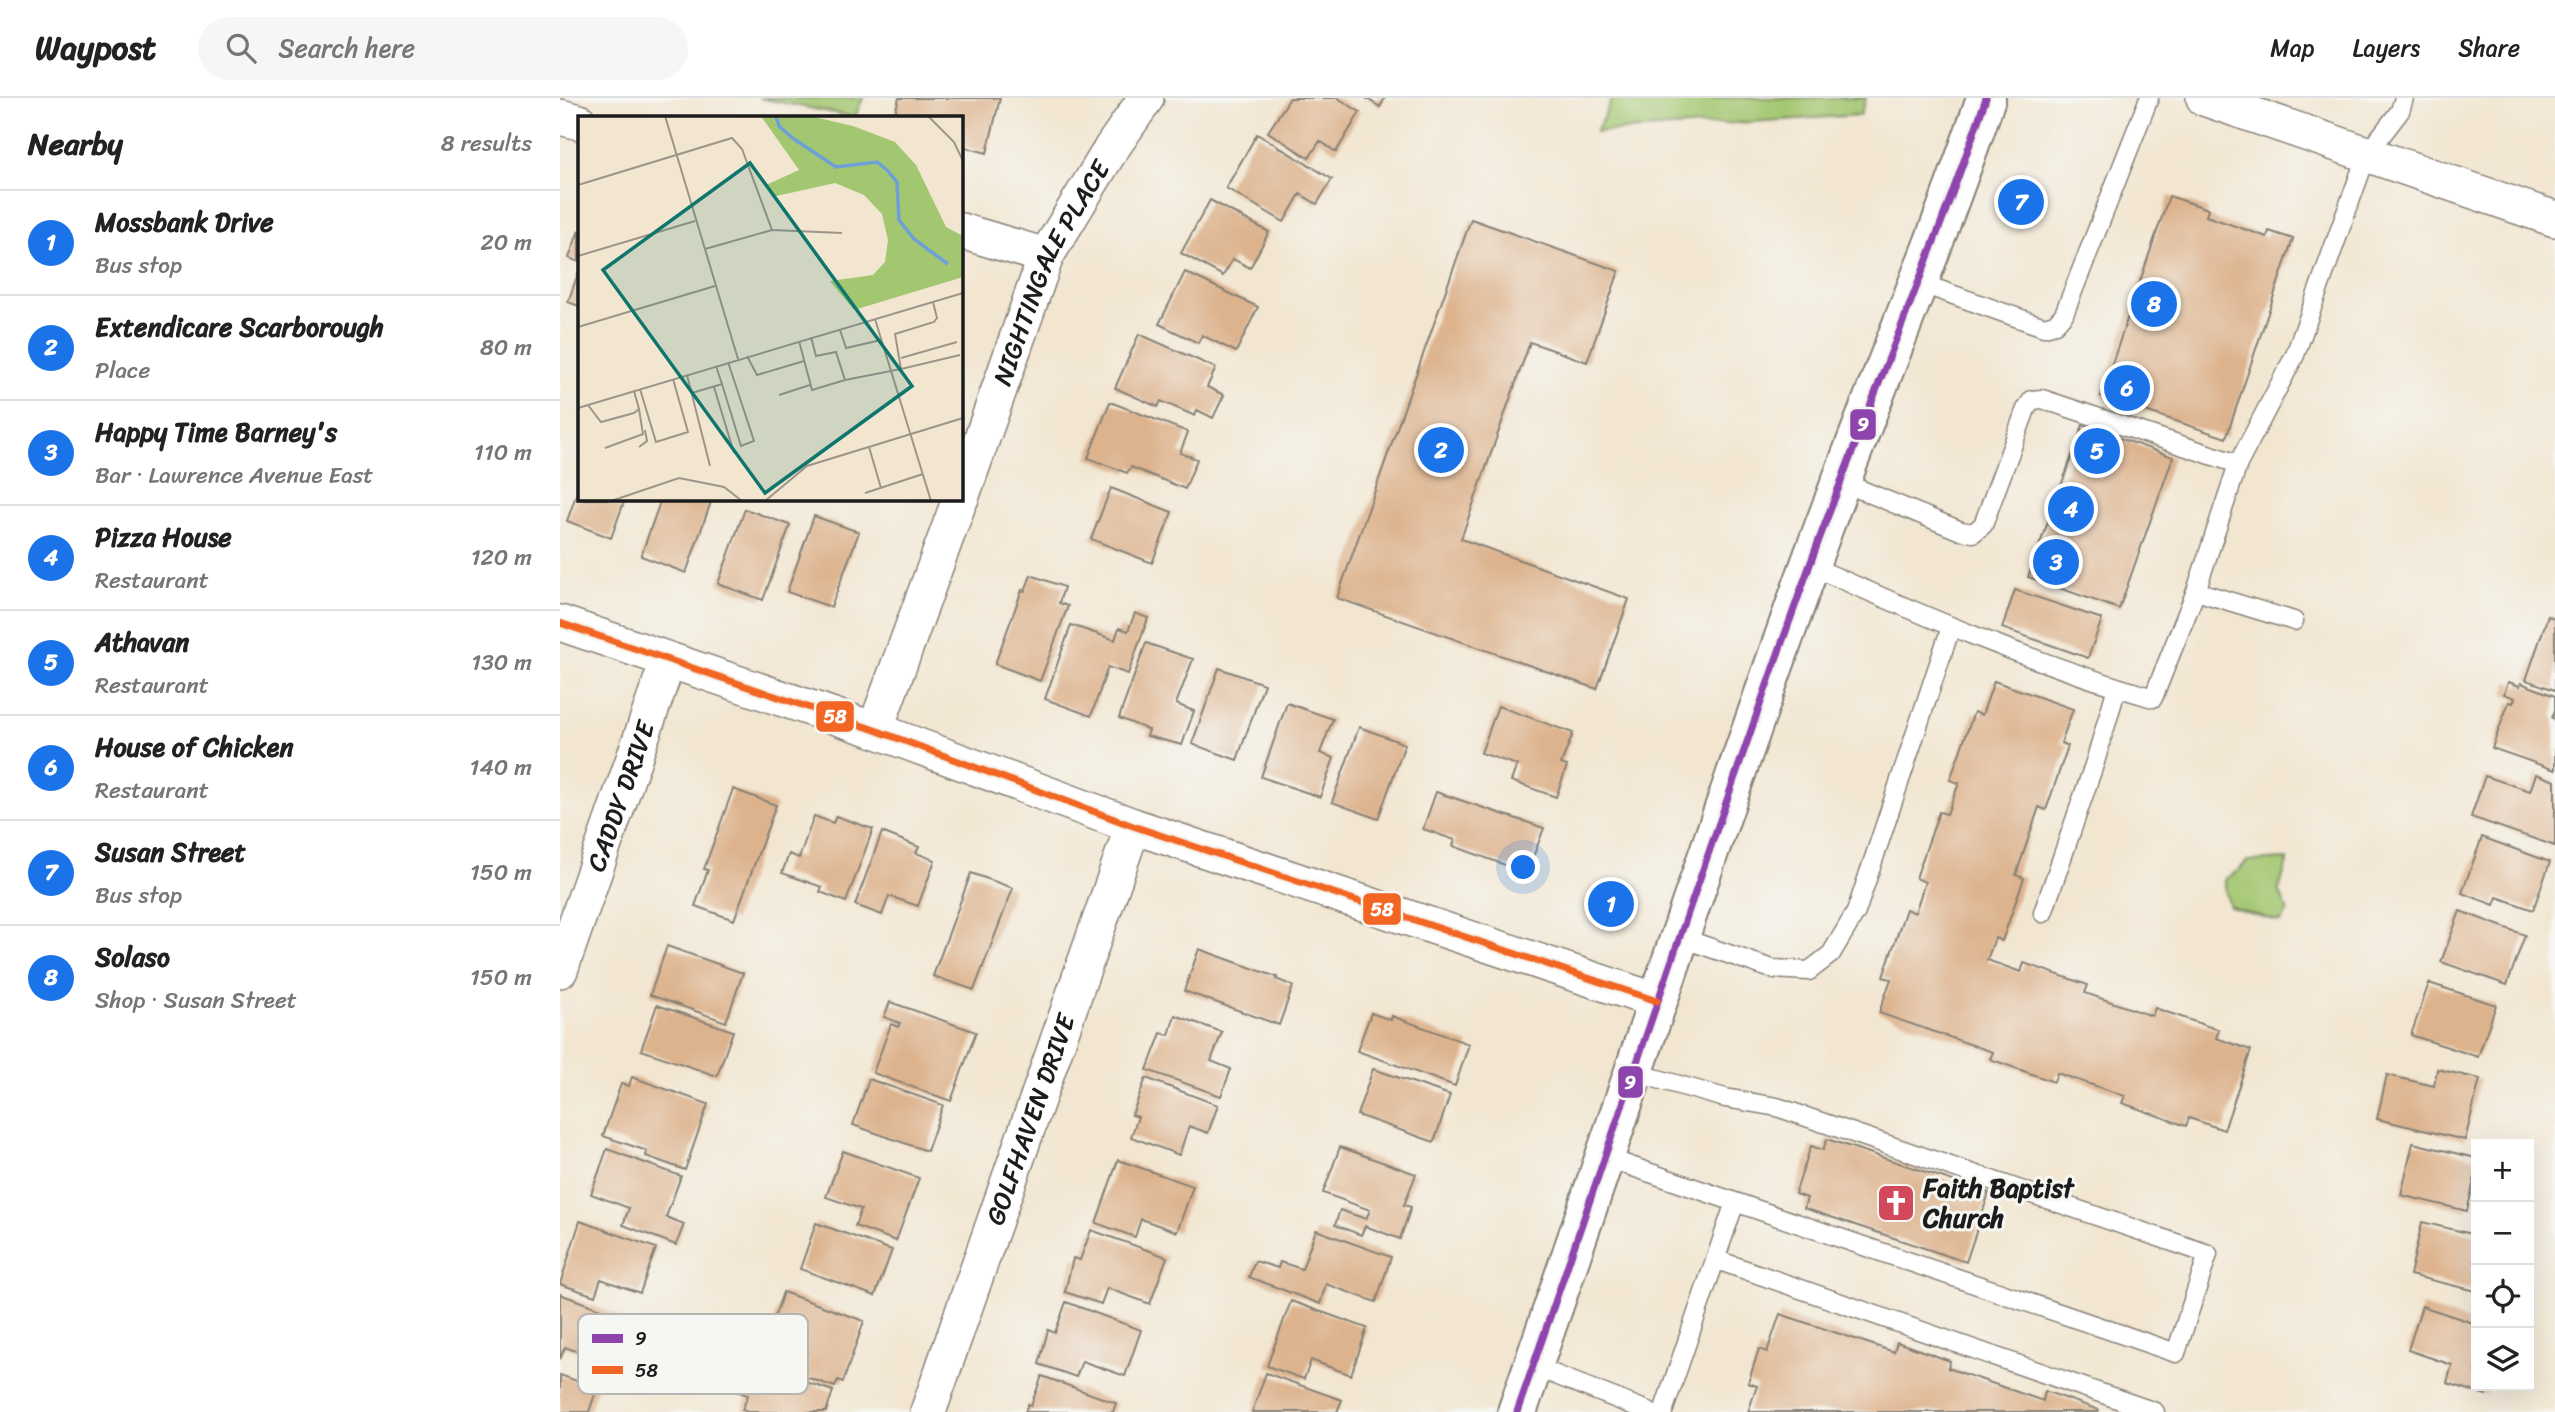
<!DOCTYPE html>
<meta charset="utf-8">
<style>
body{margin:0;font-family:Sriracha,sans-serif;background:#f6f6f6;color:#222}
.controls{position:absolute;right:21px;bottom:21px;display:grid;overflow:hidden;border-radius:0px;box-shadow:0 7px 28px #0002}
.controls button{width:63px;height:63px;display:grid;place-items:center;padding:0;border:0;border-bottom:2px solid #e0e0e0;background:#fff;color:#222;font:35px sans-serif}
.you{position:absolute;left:964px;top:770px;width:24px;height:24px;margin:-18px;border:5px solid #fff;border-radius:50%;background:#1a73e8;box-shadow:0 0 0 10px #1a73e833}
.badge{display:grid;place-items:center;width:46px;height:46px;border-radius:50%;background:#1a73e8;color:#fff;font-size:23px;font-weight:700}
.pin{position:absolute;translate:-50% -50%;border:4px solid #fff;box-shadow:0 2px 7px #0006}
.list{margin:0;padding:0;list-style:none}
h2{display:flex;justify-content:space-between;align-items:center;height:91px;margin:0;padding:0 28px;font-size:30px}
h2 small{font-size:23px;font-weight:400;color:#767676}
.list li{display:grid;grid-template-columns:46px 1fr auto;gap:21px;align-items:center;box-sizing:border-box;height:105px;padding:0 28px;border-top:2px solid #e0e0e0}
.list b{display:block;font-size:26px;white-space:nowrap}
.list p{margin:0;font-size:23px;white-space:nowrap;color:#767676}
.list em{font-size:23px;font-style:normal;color:#767676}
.icon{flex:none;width:38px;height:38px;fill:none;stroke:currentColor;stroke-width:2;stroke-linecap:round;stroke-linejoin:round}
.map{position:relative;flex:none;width:1995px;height:1314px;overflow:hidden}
header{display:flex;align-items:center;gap:42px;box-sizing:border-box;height:98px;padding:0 35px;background:#fff;border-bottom:2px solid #e0e0e0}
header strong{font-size:33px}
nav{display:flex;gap:38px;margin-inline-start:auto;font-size:24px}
.search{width:490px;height:63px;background:#f6f6f6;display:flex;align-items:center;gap:18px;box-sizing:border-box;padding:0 24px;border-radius:38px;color:#767676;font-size:26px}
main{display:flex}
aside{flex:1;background:#fff}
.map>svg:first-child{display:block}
.green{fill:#a3c670;stroke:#607146;stroke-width:2}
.building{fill:#ddb38d}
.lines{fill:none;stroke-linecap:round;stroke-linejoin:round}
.lane-casing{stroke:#878176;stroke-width:21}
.street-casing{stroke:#878176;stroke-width:38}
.secondary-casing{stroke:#878176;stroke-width:42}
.lane{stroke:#fff;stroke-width:18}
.street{stroke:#fff;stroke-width:35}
.secondary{stroke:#fff;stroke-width:38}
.bus-1-casing{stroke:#f6f6f2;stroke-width:12}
.bus-2-casing{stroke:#f6f6f2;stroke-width:12}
.bus-1{stroke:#8e44ad;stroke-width:7}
.bus-2{stroke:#f26522;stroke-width:7}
.labels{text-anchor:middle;stroke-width:6;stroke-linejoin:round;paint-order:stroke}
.street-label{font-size:26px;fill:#1c1c1c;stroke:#f6f6f2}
.poi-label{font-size:26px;font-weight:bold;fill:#1c1c1c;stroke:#f6f6f2;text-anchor:start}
.inset-river{fill:none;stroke:#6d9fd8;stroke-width:3.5}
.inset-road{fill:none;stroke:#9c9589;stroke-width:2}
.view{fill:#0f766e;fill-opacity:0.15;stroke:#0f766e;stroke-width:3.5}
.inset-edge{fill:none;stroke:#1c1c1c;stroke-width:3.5}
.key{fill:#f6f6f2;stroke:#b5b5b2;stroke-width:2}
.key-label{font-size:19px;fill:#1c1c1c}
.line-badge{stroke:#f6f6f2;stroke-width:2.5}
.badge-label{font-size:19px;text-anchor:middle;font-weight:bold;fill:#fff}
</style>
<header>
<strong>Waypost</strong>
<div class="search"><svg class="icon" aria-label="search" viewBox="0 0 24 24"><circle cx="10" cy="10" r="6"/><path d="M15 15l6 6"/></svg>Search here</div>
<nav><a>Map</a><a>Layers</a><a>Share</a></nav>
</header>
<main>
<aside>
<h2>Nearby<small>8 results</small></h2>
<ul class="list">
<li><span class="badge">1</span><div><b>Mossbank Drive</b><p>Bus stop</p></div><em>20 m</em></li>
<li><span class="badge">2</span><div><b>Extendicare Scarborough</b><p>Place</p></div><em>80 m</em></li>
<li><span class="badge">3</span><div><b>Happy Time Barney's</b><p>Bar · Lawrence Avenue East</p></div><em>110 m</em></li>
<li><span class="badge">4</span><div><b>Pizza House</b><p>Restaurant</p></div><em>120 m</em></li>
<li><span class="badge">5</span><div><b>Athavan</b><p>Restaurant</p></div><em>130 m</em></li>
<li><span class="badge">6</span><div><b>House of Chicken</b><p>Restaurant</p></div><em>140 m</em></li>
<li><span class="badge">7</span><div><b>Susan Street</b><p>Bus stop</p></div><em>150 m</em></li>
<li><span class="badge">8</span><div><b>Solaso</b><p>Shop · Susan Street</p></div><em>150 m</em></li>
</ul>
</aside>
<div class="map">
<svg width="1995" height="1314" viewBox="0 0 1995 1314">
<rect width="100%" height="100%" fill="#f6f6f2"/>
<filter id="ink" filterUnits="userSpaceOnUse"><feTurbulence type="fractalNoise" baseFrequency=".0143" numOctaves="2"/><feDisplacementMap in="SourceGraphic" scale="14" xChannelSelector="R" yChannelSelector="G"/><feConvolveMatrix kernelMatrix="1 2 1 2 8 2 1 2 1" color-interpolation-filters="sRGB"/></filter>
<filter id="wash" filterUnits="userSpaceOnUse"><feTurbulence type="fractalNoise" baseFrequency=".00686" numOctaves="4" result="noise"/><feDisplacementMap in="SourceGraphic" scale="28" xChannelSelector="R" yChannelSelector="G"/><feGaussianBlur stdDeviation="1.57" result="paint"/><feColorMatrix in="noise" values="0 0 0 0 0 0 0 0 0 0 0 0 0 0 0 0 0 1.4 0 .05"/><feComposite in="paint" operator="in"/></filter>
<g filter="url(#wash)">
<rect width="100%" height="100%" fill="#f2e6d1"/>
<!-- green -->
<path class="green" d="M199 0H303L295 19Z
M1053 0H1306L1300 17 1036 34Z
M1728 761 1719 792 1728 813 1720 824 1670 809 1665 792V781L1679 772 1687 763Z"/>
<g id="blocks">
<!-- building -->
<path class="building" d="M339 0H440L427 55 401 48V19H334Z
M730 0H778L800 14 776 54 760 43 749 60 708 34Z
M806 0H825L820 9Z
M697 36 772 81 757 106 740 96 724 124 666 90Z
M1609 98 1648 111 1646 118 1707 139 1709 133 1733 141 1666 340 1541 298Z
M650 102 709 134 690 170 673 161 663 178 621 155Z
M911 121 1059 173 1027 264 970 244 901 441 1069 501 1037 591 777 500Z
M19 132V164L9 160Z
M19 173V208L8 204Z
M625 174 698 209 676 254 642 237 638 245 599 226Z
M579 236 656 270 647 289 664 297 653 320 637 312 635 318 601 303 598 309 555 290Z
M550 304 628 334 620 355 637 361 625 391 571 369 567 375 528 360Z
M1523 327 1613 359 1559 511 1468 479Z
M19 389V401H65L51 440 7 423Z
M551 390 612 414 592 465 531 441Z
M101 401H152L126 475 81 458Z
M185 411 230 427 203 502 158 486Z
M254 418 299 434 271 509 227 494Z
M471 477 504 489 499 505 508 508 480 583 435 566 462 492 465 493Z
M1455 492 1542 521 1528 560 1442 530Z
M575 515 588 520 568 576 548 569 531 618 485 601 511 527 555 542 559 530 568 533Z
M1988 518 1995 520V592L1966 582Z
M586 545 633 561 616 606 634 613 622 647 587 638 589 632 559 620Z
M659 570 704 586 677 662 632 646Z
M1434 583 1513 611 1501 645 1508 648 1486 712 1479 709 1456 777 1464 780 1442 843 1435 840 1427 862 1461 874 1464 865 1528 887 1525 895 1592 918 1595 910 1659 932 1656 940 1691 952 1664 1032 1629 1020 1626 1028 1562 1005 1565 998 1497 975 1494 984 1430 961 1433 954 1319 915 1331 881 1323 879 1346 811 1355 815 1365 784 1356 780 1379 714 1387 716 1399 685 1390 682 1414 614 1422 617Z
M1948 584 1960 588 1961 585 1995 598V612L1992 620 1995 621V672L1932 650 1949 604 1953 605 1955 600 1944 596Z
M727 605 773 621 760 655 774 660 760 699 701 679Z
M938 608 1013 635 1001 666 1007 668 996 699 951 683 957 667 921 655Z
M799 629 845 646 818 721 772 704Z
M1976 676 1995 683V748L1911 719 1925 678 1970 693Z
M173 691 216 707 174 822 135 808 148 772 144 771Z
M876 694 984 730 967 775 893 748 895 742 863 731Z
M254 718 273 725 276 718 313 731 286 804 260 794 262 789 222 775 229 756 239 760Z
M322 734 359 749 356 755 375 762 358 808 329 798 322 817 295 807Z
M1922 739 1990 764 1973 812 1937 799 1934 807 1902 795Z
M411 775 453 790 414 892 373 878Z
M1900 813 1965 837 1947 887 1881 864Z
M107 848 183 875 166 924 90 897Z
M639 851 717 879 716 881 733 888 719 927 624 893Z
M1869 885 1936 907 1918 959 1851 937Z
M330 904 416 934 391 1003 313 975 331 926 338 929 340 925 324 919Z
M97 907 173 933 157 978 81 952Z
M811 915 831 922 832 918 909 946 895 988 797 953Z
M615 917 662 934 651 963 671 971 661 998 587 972 601 935 609 937Z
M813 971 890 997 874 1044 797 1017Z
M1877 971 1920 981 1905 1042 1817 1021 1827 977 1874 988Z
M72 979 148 1006 125 1072 86 1058 87 1053 43 1038 61 986 69 988Z
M586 980 658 1007 648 1035 629 1028 619 1057 571 1039 578 1019 572 1017Z
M309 981 383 1007 367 1053 293 1027Z
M1267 1041 1429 1095 1406 1164 1244 1110 1247 1100 1235 1096 1251 1048 1263 1052Z
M1853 1045 1916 1060V1075L1907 1113 1841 1097Z
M780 1049 856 1076 844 1107 851 1109 840 1141 805 1128 801 1137 775 1127 780 1112 806 1121 810 1112 763 1095Z
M47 1051 121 1078 106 1119 124 1126 116 1147 63 1127 69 1110 31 1096Z
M283 1053 359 1080 336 1143 295 1128 301 1111 266 1099Z
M558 1062 633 1088 617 1134 581 1121 575 1139 536 1125Z
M20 1123 96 1150 80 1195 41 1181 35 1198 0 1186Z
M1862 1124 1916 1137V1193L1850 1177Z
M256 1125 332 1152 315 1198 240 1171Z
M531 1132 607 1159 590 1206 547 1190 541 1206 505 1194 513 1160 520 1162Z
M756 1132 831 1159 816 1204 766 1186 760 1206 689 1179 695 1163 718 1170 720 1164 742 1171Z
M223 1194 304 1223 283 1284 278 1282 275 1289 240 1277 247 1255 207 1241Z
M0 1196 62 1219 46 1264 5 1249 0 1261Z
M731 1203 807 1230 791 1277 751 1262 744 1281 707 1268Z
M506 1204 581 1232 565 1278 522 1263 516 1279 479 1266 488 1232 495 1235Z
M1862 1208 1916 1226V1288H1929L1926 1297 1887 1285 1892 1267 1848 1252Z
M1220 1216 1334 1254 1337 1244 1390 1263 1388 1270 1483 1303 1485 1293 1539 1312 1538 1314H1188L1197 1288 1188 1285 1199 1251 1207 1254Z
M181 1262 273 1293 266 1314H188L182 1312 188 1297 170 1291Z
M706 1275 782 1302 777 1314H692Z
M0 1277 37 1290 29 1314H0Z
M482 1278 556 1305 553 1314H465L468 1306 471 1307Z"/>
</g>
</g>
<g filter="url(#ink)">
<use href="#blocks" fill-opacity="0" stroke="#878176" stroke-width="2"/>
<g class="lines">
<defs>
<path id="lane" d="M1357 184 1484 229 1495 226 1504 216 1589 0
M1282 384 1401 433 1413 435 1423 427 1466 311 1472 302 1482 301 1678 366 1735 257 1807 56 1840 13 1844 0
M1249 467C1361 517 1475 566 1593 600L1636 493 1678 366
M1636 493 1734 523
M1483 815 1535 664 1557 589
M1119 839 1212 871 1249 873 1271 856 1296 814 1391 529
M1073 974 1165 1000 1217 1009 1648 1156 1616 1255 1175 1104
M1044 1059 1175 1104 1103 1314
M1157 1162 1595 1314
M973 1268 1090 1314"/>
<g id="street">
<path d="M1644 0 1995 121"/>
<path d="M0 19 19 24"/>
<path d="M401 133 486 158"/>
<path id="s1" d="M401 400 486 158 551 51 586 0"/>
<path d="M0 525 315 632 573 728 1097 903"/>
<path d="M315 632 400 401"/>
<path id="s2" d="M0 872 108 563"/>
<path id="s3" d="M368 1314 573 728"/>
</g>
<path id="secondary" d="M957 1314C1055 1034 1147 751 1248 472 1305 314 1372 159 1426 0"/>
</defs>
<!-- lane casing -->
<use href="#lane" class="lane-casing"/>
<!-- street casing -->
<use href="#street" class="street-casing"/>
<!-- secondary casing -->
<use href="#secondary" class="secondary-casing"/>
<!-- lane -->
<use href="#lane" class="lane"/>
<!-- street -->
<use href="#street" class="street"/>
<!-- secondary -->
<use href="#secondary" class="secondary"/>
<defs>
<path id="bus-1" d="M957 1314C1055 1034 1147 751 1248 472 1305 314 1372 159 1426 0"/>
<path id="bus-2" d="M0 525 315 632 573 728 1097 903"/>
</defs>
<!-- bus-1 casing -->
<use href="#bus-1" class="bus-1-casing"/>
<!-- bus-2 casing -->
<use href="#bus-2" class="bus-2-casing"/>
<!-- bus-1 -->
<use href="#bus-1" class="bus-1"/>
<!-- bus-2 -->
<use href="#bus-2" class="bus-2"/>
</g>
</g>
<!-- icons -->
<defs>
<symbol id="church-square" viewBox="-11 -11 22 22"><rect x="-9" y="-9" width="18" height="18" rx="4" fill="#d1495b" stroke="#f6f6f2"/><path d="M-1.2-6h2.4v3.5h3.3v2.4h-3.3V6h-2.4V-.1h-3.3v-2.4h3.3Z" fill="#fff"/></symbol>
</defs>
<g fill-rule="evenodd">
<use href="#church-square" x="1314" y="1083" width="44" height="44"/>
</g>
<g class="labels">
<!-- street labels -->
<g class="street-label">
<text dy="9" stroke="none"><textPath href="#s1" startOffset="243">NIGHTINGALE PLACE</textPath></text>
<text dy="9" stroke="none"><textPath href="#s2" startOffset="184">CADDY DRIVE</textPath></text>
<text dy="9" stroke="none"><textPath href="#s3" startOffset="310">GOLFHAVEN DRIVE</textPath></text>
</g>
<!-- poi labels -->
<g class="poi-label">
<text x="1363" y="1099">Faith Baptist<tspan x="1363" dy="30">Church</tspan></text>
</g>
</g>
<!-- overview -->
<g transform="translate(18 18)">
<rect width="385" height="385" fill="#f2e6d1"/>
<path d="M183 0H232L275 10 317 26 338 49 368 111 385 120V161L276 194 252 165 295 159 307 146 310 124 304 98 286 79 257 67 194 81 188 69 221 54Z" fill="#a3c670"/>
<path class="inset-river" d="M198 0 201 10 216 23 258 51 299 46 309 54 319 66 321 104 336 123 370 148"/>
<path class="inset-road" d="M87 0 160 243M350 0 376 26 385 45M0 69 154 22 164 33 194 114M127 133 194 114 264 117M0 140 117 105M297 203 353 385M0 211 137 170M262 214 268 232 303 224M233 221 238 240 258 236 267 264 323 253 317 218 356 206 359 202 355 186M221 225 234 274 267 264M169 240 179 259 226 245M323 242 379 226M323 253 382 239M109 259 132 350M144 268 163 330 176 325 150 246M136 271 156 337M62 273 78 326 110 316 95 263M114 277 144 268 138 250M201 279 232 269M10 289 23 306 56 297 61 293 56 275M0 292 385 177M61 331 69 325 67 314M291 331 303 372M27 332 65 318 61 293M287 377 345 358M33 385 101 362 146 371 164 385M187 385 229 350 385 302"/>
<path class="view" d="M172 47 334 270 187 377 25 154Z"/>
<rect width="385" height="385" class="inset-edge"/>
</g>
<!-- legend -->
<rect x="18" y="1216" width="230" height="80" rx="10" class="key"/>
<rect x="32" y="1236" width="31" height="9" fill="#8e44ad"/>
<rect x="32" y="1268" width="31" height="8" fill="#f26522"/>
<g class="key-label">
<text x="75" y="1247">9</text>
<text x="75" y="1279">58</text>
</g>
<g class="line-badge">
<rect x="1289" y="310" width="28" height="33" rx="7" fill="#8e44ad"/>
<rect x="255" y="602" width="40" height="33" rx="7" fill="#f26522"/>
<rect x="802" y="794" width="40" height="34" rx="7" fill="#f26522"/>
<rect x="1057" y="967" width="27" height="34" rx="7" fill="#8e44ad"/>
</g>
<g class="badge-label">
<text x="1303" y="333">9</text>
<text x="275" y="625">58</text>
<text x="822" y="818">58</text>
<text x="1070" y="991">9</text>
</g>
</svg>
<div class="controls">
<button>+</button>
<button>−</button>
<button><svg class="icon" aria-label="locate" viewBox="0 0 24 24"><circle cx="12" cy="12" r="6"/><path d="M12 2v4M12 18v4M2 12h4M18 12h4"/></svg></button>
<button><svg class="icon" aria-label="layers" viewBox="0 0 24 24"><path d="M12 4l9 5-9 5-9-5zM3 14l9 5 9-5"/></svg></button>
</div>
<div class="you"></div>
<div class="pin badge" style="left:1051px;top:806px">1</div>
<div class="pin badge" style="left:881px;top:352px">2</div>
<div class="pin badge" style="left:1496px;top:464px">3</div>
<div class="pin badge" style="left:1511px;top:411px">4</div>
<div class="pin badge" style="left:1537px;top:353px">5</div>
<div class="pin badge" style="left:1567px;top:290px">6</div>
<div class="pin badge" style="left:1461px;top:104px">7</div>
<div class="pin badge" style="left:1594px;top:206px">8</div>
</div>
</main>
